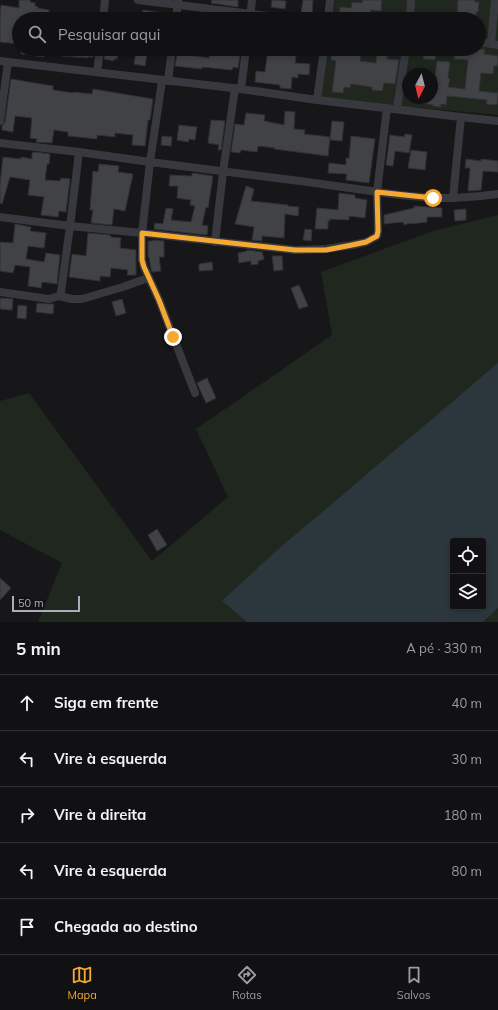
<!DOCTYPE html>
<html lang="pt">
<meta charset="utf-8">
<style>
body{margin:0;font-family:Mulish,sans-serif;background:#1a1a1c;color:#f1f3f6}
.controls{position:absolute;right:12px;bottom:12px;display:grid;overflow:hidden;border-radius:4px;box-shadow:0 2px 6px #0003}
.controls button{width:36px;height:36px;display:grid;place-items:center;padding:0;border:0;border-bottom:1px solid #303133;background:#111113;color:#f1f3f6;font:20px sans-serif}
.compass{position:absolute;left:402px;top:68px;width:36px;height:36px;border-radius:50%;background:#111113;box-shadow:0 2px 6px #0003;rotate:187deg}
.scale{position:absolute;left:12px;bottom:10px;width:68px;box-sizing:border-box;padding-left:4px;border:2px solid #a9afb9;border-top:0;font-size:11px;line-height:14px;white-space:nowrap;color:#a9afb9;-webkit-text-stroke:3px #121214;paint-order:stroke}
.stop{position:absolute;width:12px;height:12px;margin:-9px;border:3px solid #f6a932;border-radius:50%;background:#fff}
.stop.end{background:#f6a932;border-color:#fff;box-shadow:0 1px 4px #0008}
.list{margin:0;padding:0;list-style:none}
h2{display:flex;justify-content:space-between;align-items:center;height:52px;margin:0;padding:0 16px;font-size:17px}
h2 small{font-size:13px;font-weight:400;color:#9c9da0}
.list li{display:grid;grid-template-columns:26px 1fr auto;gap:12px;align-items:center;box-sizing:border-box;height:56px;padding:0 16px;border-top:1px solid #303133}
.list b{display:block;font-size:15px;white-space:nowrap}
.list em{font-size:13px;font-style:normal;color:#9c9da0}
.icon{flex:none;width:22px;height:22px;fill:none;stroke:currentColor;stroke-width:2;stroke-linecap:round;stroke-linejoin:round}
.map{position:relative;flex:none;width:498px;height:622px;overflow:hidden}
.search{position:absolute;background:#111113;box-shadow:0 2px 6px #0003;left:12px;right:12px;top:12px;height:44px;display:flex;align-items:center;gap:10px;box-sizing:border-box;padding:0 14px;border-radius:22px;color:#9c9da0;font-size:15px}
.sheet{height:332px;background:#111113}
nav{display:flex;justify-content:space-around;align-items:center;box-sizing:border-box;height:56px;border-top:1px solid #303133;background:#111113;font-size:11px;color:#9c9da0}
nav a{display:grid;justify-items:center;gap:2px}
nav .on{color:#f6a932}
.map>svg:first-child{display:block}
.green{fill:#1f271f;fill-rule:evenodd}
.water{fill:#2c373d;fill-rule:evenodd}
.building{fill:#414246;stroke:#313135}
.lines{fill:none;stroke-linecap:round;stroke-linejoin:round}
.minor{stroke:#38393e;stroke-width:8}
.route{stroke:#f6a932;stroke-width:5}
</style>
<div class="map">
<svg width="498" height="622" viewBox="0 0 498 622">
<rect width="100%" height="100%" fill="#171719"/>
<!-- green -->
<path class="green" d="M330 0H498V115L320 99 325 49H479V19H328ZM408 74H432V98H408Z
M498 215V622H38L62 563 0 530V401L29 393 152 561 228 497 196 429 332 335 321 272 430 232ZM453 541H483V607H453Z"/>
<!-- water -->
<path class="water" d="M498 363V608L483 622H247L222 601 275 552ZM453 541H483V607H453Z"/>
<!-- building -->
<path class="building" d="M19 0H30V2L35 3V6L38 7 37 8 49 10 48 19H19V44L0 42V17L1 5 19 8Z
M212 0H238V7L211 3Z
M272 0 286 1 285 9 271 7Z
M303 0H313L312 15 301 13Z
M363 0H382L381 11 371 10 370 15 360 14 359 19 339 18 340 7 351 8 352 2 362 3Z
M458 0H475V2H479L478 12H476V19H457Z
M143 10 171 14V19H141Z
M21 49H45L44 57 21 54Z
M62 49H94L93 57H88V58L61 56Z
M105 49H119L117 59H114V61L104 59Z
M178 49H187V55L209 58 210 51 240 54 238 68 233 67 232 70 202 67V69L175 66Z
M268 49H297L295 63 310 64 309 75 298 74V78L292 77 291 89 280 88V85L255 82 256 71 265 72Z
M332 49H362L360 61 376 63 377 51 388 52 387 59 399 60 395 84 384 83 382 91 372 90V87L351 84 350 88 344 87 343 93 332 92 336 61 331 60Z
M424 49H436L435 60 423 59Z
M471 49H485L484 54 498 56V66H494L493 74 481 73 479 91 498 93 497 105 486 104 487 100 447 96 446 105 441 104V107L433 106V105L416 102V98H434L437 76H435L437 61 450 62 448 78 450 79 448 87 465 89 468 60 454 59 455 52H460V50L471 52Z
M136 52 147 54 145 66 134 64Z
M11 79 53 86V90L73 93V92L92 94 93 89 153 99 150 120H148L145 146 132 145 133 135 115 133V137L97 135V139L68 136V132L54 130 52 143 36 142 37 139 30 138 32 118 15 116 13 132 2 130V126L5 122Z
M285 111 295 112 294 129 305 130 304 134 330 137 328 156 274 149 275 148 258 146 257 152 241 150 240 153 231 152 235 124 244 125 246 113 265 115 264 121 284 125Z
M211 120 225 121 221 150H218L219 145 208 143Z
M332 121 344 122 342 141 330 140Z
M179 125 197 127 195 140 189 139 188 142 177 140Z
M405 134 412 135 409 153 395 151 393 166 386 165 390 135 404 137Z
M162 136 172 137 171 146 161 145Z
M351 136 375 139 369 183 346 180 347 174 328 173 329 163 346 165V158H349Z
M411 150 427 152 425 170 408 168Z
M35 152 50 154 49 164H47L45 180 60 181 61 178 70 179 66 212 59 211 58 217 41 215 44 197 28 195 30 180 10 177 2 204 0 203V184L3 157 21 159V157L32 159V153Z
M466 159 481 161V159L498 161V172L483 171 481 190 468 191 470 168H465Z
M99 164 119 166 118 172 133 174 125 211 114 209 112 225 91 223 93 210H90L93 171 98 172Z
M192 173 213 176 208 208 206 207 202 225 208 226 207 235 154 229 155 223 163 224 166 208 173 209 171 220 191 222 195 206 190 205 191 200 177 198 178 186H169L170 175 192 176Z
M246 186 254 189 251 201 288 205V206L299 207 298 216 285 214 284 238 262 236V241L252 240 254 227 235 224Z
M339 193 355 195V198L367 200 365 218 349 216V220L330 219V221H328V229H315L317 208 338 210Z
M414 206 442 208V217H427V222L411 224 410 223 404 225 403 222 384 224V215L414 208Z
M466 209V220L455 221 454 210Z
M15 224 31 227 30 231 46 233 44 248 28 246 26 259 44 262 46 253 60 255 57 284 42 282 41 288 28 286 30 267 15 265 13 273 0 271V242L13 243Z
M305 229 312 230 311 241 303 240Z
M88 233 110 235 111 237 121 238 120 248 136 250V275H127L128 270 111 268 110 277 100 276V281L69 277 72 254 86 256Z
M153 240 164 241V257H159L161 271 152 272 151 269 149 257H148V241H152Z
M247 250 262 252 264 259 258 261V264L251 265V261L239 263 238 253 247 251Z
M272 256H282L283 270 274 271Z
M212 262 213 270 199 271V264Z
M299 285 308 306 299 309 291 288Z
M0 298 13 299 12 310 0 309Z
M122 299 126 313 116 316 112 302Z
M37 303 48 304H54L53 314 36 312Z
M18 305 27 306 26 319 17 318Z
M207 378 216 398 206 403 197 383Z
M157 529 167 545 157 551 148 535Z
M0 578 11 588 0 600Z"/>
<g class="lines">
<!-- minor -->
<path class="minor" d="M138 0 293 19
M250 18 252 0
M103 19 105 0
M176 19 178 1
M328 19 330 0
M410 19 411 0
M479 42 498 45
M491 44 495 0
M0 61 241 89 317 100 461 117 498 121
M97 72 100 49
M162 81 150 162 142 233V260L144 267 159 300 195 393
M168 81 172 49
M241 89 246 49
M317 100 324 49
M397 109 406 49
M0 121 8 62
M0 143 79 152 150 162 300 181 400 195 433 198H453L481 196 498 194
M453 198 461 117
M0 217 70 226 142 233 295 250 326 249 352 245 366 242 377 236 378 231 377 192 387 108
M215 242 223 172 235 88
M0 292 49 299 59 296 72 299H82L123 287 148 278
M59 296 61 292 70 226 79 152"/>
</g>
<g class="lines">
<!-- route -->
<path class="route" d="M173 337 159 300 144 267 142 260V233L295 250H326L352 245 366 242 377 236 378 231 377 192 433 198"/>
</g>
</svg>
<div class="controls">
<button><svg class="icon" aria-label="locate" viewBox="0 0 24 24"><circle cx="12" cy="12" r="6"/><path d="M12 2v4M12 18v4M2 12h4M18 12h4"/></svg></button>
<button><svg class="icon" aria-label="layers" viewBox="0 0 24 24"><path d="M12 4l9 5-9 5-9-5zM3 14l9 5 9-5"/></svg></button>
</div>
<svg class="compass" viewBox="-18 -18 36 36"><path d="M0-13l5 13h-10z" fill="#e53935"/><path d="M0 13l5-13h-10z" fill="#9c9da0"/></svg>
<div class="scale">50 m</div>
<div class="stop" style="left:433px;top:198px"></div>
<div class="stop end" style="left:173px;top:337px"></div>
<div class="search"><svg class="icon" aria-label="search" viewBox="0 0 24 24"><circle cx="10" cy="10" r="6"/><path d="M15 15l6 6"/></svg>Pesquisar aqui</div>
</div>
<section class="sheet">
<h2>5 min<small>A pé · 330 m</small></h2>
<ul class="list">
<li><svg class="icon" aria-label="ahead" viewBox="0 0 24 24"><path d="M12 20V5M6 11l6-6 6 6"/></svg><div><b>Siga em frente</b></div><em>40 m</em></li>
<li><svg class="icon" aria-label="left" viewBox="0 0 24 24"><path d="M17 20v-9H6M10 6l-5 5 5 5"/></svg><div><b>Vire à esquerda</b></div><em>30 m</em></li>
<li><svg class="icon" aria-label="right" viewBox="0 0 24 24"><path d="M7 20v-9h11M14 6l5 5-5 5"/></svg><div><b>Vire à direita</b></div><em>180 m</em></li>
<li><svg class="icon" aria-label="left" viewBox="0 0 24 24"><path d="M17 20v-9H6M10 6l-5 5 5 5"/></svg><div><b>Vire à esquerda</b></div><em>80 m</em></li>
<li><svg class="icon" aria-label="arrive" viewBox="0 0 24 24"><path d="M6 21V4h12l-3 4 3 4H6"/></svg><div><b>Chegada ao destino</b></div></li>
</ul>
</section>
<nav>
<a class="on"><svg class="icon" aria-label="map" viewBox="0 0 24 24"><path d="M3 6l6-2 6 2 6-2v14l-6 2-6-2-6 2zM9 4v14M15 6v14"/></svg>Mapa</a>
<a><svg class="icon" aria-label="directions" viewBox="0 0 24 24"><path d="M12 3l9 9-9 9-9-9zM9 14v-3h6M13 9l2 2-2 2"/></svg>Rotas</a>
<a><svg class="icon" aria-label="saved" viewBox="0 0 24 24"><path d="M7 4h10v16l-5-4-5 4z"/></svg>Salvos</a>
</nav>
